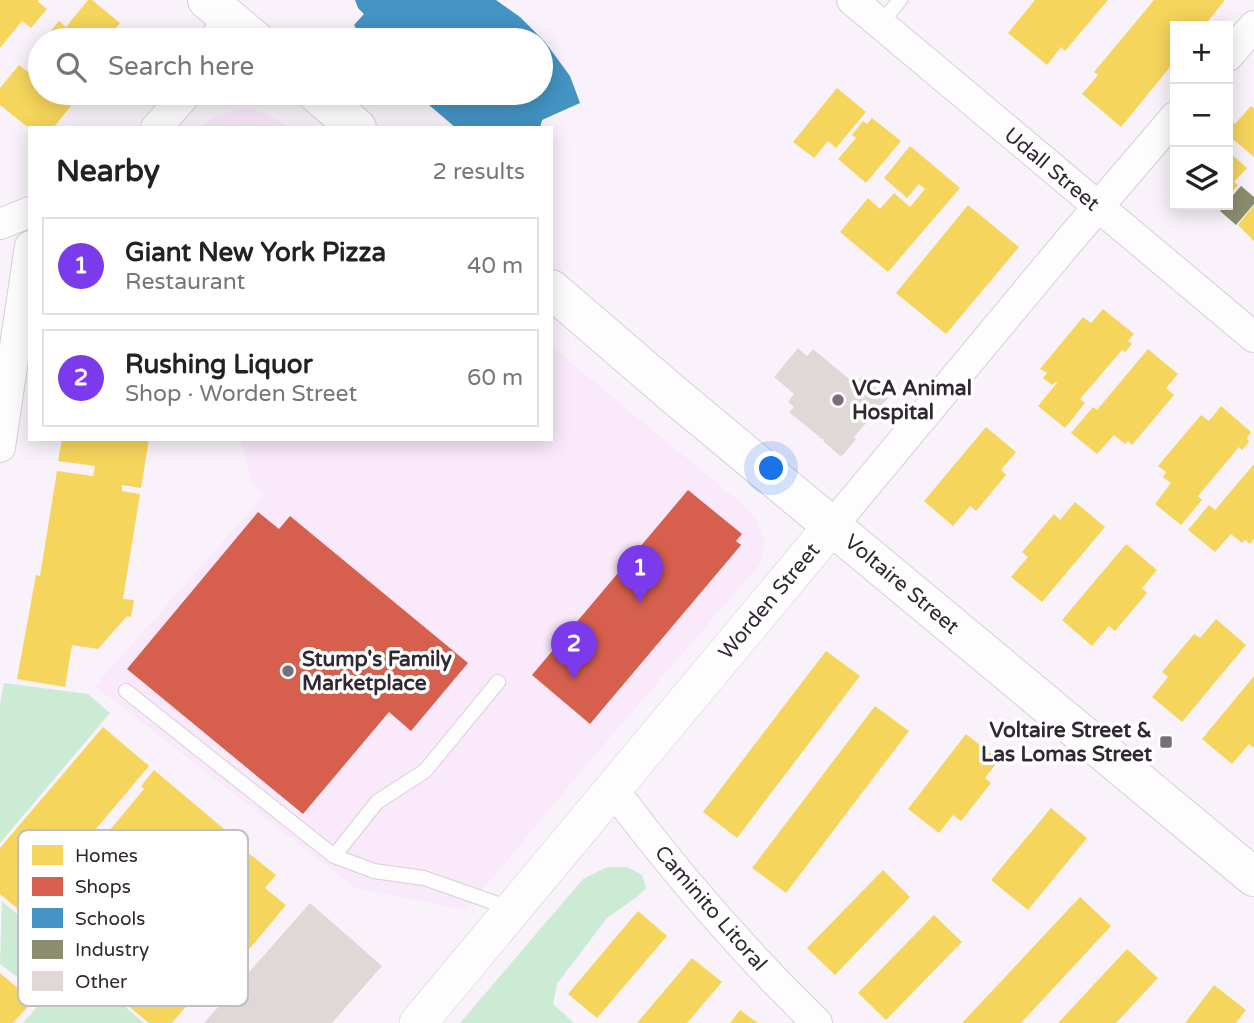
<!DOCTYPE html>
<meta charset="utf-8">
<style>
body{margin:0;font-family:"Varela Round",sans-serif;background:#f2f2f2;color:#222}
.controls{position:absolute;right:21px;top:21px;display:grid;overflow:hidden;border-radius:0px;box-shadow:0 4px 18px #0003}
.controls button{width:63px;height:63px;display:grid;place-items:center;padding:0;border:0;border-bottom:2px solid #e0e0e0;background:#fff;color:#222;font:35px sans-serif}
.you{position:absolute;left:772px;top:469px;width:24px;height:24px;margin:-18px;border:5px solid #fff;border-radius:50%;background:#1a73e8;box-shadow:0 0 0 10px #1a73e833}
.badge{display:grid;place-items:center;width:46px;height:46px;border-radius:50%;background:#7c3aed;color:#fff;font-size:23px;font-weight:700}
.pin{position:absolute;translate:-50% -58px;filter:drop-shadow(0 2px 4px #0008)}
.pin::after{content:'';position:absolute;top:37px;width:24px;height:21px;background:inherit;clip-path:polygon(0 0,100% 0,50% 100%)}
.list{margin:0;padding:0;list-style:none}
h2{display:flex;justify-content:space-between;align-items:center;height:91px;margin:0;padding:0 28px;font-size:30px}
h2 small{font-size:23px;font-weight:400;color:#767676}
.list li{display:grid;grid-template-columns:46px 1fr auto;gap:21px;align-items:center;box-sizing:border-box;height:98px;margin:0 14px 14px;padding:0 14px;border:2px solid #e0e0e0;border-radius:0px}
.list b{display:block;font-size:26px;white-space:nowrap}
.list p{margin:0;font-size:23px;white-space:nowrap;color:#767676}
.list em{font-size:23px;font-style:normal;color:#767676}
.icon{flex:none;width:38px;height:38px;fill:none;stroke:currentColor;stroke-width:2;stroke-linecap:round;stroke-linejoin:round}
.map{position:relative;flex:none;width:1254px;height:1023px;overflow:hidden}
.search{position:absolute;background:#fff;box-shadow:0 4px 18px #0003;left:28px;top:28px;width:525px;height:77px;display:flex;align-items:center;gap:18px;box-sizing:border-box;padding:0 24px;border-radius:38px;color:#767676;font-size:26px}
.panel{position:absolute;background:#fff;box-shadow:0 4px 18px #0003;left:28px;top:126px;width:525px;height:315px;border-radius:0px}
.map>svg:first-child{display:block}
.built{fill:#f9e9fb}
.green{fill:#ccebd5}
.homes{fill:#f6d55c}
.shops{fill:#d6604d}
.schools{fill:#4393c3}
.industry{fill:#8c8c6e}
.building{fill:#e0d8d7}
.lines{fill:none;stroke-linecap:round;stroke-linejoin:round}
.service-casing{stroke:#d7cfd8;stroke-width:16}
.minor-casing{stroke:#d7cfd8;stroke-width:32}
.tertiary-casing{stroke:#d7cfd8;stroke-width:38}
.secondary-casing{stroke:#d7cfd8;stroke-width:40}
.service{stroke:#fefdfe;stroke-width:14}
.minor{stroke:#fefdfe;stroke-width:30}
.tertiary{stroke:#fefdfe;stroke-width:37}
.secondary{stroke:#fefdfe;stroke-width:38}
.poi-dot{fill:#776f78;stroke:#fff;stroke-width:2.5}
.labels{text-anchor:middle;stroke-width:7;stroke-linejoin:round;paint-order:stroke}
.street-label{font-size:21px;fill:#312832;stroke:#fff}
.poi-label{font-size:21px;font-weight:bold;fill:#312832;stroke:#fff;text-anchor:start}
.key{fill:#fff;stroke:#c1bec2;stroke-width:2}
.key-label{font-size:19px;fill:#312832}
</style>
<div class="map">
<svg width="1254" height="1023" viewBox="0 0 1254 1023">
<rect width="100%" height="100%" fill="#f9f2fa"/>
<!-- built -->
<path class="built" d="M244 108 266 113 289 128H198L213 117Z
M551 346 742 504 756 520 765 541 760 564 589 762 466 910 355 888 95 686 264 495 252 484 240 439H551Z"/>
<!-- green -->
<path class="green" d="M4 683 88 694 110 713 0 843V704Z
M607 867H627L642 875 646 888 638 896 607 918 557 984 553 1004 574 1023H460L583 879Z
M2 901 144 1023H23L45 998 0 964Z"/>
<!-- homes -->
<path class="homes" d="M0 0H39L38 2 47 9 31 28 22 21 0 48Z
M88 0H92L120 23 106 40H51L47 36 59 21 66 27Z
M1035 0H1108L1065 51 1061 47 1047 65 1008 33Z
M1154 0H1225L1204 26H1175V61L1121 127 1082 94 1098 75 1094 72Z
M40 58V93H63L59 97 71 106 53 128 30 129 0 105V88L19 65 28 72Z
M837 88 866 112 836 148 828 141 814 158 793 142Z
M1251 106 1254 108V157L1228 135V125L1231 121 1235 124Z
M872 118 901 141 866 183 838 159 856 138 852 135 863 121 867 124Z
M910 146 960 188 888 272 840 232 868 198 880 209 894 193 910 207 925 189 919 184 907 198 884 178Z
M1228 151 1247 168 1234 182 1238 185 1231 193 1228 191Z
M968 205 1019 247 946 334 896 293Z
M1254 205V241L1238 225Z
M1103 309 1134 334 1128 341 1132 344 1125 352 1122 350 1080 399 1085 403 1065 428 1038 406 1057 383 1055 382 1052 385 1043 378 1047 373 1040 369 1083 317 1091 323Z
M1148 349 1178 374 1166 388 1174 395 1132 445 1128 441 1125 444 1114 435 1097 454 1071 433 1093 407 1097 410Z
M1221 406 1251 432 1247 438 1249 442 1242 450 1239 447 1198 496 1202 500 1181 525 1155 504 1171 483 1163 477 1166 472 1158 466 1201 415 1209 421Z
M986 427 1016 452 1001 470 1006 475 976 511 970 506 953 526 924 501Z
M62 439H149L141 488 122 485V491L140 494 123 599 134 600 131 617 127 616 98 649 72 645 65 687 17 679 36 575 40 576 57 471 93 476 95 466 58 461Z
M1254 464V539L1250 544 1245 540 1242 543 1231 534 1215 552 1188 530 1209 505 1215 510Z
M1075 502 1105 527 1042 602 1011 577 1028 557 1022 552 1054 514 1060 520Z
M1126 544 1157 570 1142 588 1147 593 1115 631 1109 626 1092 646 1062 620Z
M1216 619 1246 645 1182 722 1152 697 1168 677 1162 672 1194 634 1200 638Z
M826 651 860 676 737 838 703 812Z
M1254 676V748L1249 744 1232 764 1202 739Z
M875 706 909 731 786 893 752 868Z
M103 727 149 766 24 914 0 894V848Z
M966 734 999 760 985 778 991 783 961 821 953 815 939 833 908 809Z
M154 770 237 840 217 863 210 857 174 899 105 841 112 833 109 831 144 789 141 786Z
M1051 808 1087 838 1028 910 991 880Z
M242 848 276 875 265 888 286 905 241 959 205 929 238 889 224 876 226 874 223 871Z
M883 870 910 897 835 975 807 948Z
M1080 897 1111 926 1021 1023H962Z
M638 911 667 936 597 1018 568 994Z
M934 915 962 942 886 1020 858 993Z
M172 928 212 961 197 979 204 985 172 1023H149L115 995Z
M1127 949 1158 978 1116 1023H1058Z
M692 958 722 982 687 1023H637Z
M0 973 33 1001 13 1023H0Z
M1214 985 1246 1010 1236 1023H1185Z
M740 1010 758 1023H730Z"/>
<!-- shops -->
<path class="shops" d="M688 490 742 534 736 541 741 545 590 724 532 675Z
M258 512 279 529 290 516 468 663 411 731 389 712 303 814 127 669Z"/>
<!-- schools -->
<path class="schools" d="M355 0H496L520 17 545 42 570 76 580 103 542 120 540 128H456L415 93H541V40H356L359 34 354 25 364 14 358 8Z"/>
<!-- industry -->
<path class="industry" d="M1241 186 1254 197V204L1236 225 1220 211 1225 205H1228V201Z"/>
<!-- building -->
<path class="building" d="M798 348 807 356 813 349 855 384 862 376 888 398 854 437 856 439 843 455 840 456 823 441 825 439H822L789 412 794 407 788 402 794 394 774 377Z
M310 903 382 966 332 1023H204Z"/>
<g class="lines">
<defs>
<path id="service" d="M880 24 900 0
M498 682 425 771 377 802 334 856 374 871 424 878 512 909
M126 691 334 856"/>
<path id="minor" d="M852 0 1254 337
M215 40 227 17
M1228 56 1254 26
M156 128 187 93
M0 224 30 212
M0 447 30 246
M832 526 1068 242 1175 117
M612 788C674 871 742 950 817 1023"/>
<path id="tertiary" d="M418 1023 832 526"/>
<path id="secondary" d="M207 0 255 40
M316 93 357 128
M551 289 673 394 1254 877"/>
</defs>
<!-- service casing -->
<use href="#service" class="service-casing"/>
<!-- minor casing -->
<use href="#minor" class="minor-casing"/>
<!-- tertiary casing -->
<use href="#tertiary" class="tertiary-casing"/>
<!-- secondary casing -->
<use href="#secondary" class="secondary-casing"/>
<!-- service -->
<use href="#service" class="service"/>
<!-- minor -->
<use href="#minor" class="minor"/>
<!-- tertiary -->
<use href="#tertiary" class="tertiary"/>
<!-- secondary -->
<use href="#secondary" class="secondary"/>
</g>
<!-- markers -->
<g class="poi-dot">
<circle cx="838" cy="400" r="7"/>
<circle cx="288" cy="671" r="7"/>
<rect x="1159" y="735" width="14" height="14" rx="3.5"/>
</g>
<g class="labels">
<!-- street labels -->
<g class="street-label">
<text transform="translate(1052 169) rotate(40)" y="7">Udall Street</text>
<text transform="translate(902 584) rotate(40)" y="7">Voltaire Street</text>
<text transform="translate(769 601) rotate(-50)" y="7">Worden Street</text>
<text transform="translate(711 908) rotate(49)" y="7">Caminito Litoral</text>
</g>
<!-- poi labels -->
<g class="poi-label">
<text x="852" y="395">VCA Animal<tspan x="852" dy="24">Hospital</tspan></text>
<text x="302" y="666">Stump's Family<tspan x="302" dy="24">Marketplace</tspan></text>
<text x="1152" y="737" text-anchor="end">Voltaire Street &amp;<tspan x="1152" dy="24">Las Lomas Street</tspan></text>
</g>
</g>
<!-- legend -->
<rect x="18" y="830" width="230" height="176" rx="10" class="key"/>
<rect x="32" y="845" width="31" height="20" fill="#f6d55c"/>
<rect x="32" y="877" width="31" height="19" fill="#d6604d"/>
<rect x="32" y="908" width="31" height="20" fill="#4393c3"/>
<rect x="32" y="940" width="31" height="19" fill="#8c8c6e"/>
<rect x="32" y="971" width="31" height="20" fill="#e0d8d7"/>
<g class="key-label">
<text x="75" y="862">Homes</text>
<text x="75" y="893">Shops</text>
<text x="75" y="925">Schools</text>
<text x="75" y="956">Industry</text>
<text x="75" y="988">Other</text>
</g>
</svg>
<div class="controls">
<button>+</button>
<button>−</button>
<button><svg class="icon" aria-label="layers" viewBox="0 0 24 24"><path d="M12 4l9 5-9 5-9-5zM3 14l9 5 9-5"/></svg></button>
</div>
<div class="you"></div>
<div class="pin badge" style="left:640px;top:603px">1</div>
<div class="pin badge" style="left:574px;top:679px">2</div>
<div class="search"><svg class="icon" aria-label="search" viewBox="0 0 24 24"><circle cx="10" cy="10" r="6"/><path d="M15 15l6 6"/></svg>Search here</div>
<section class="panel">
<h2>Nearby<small>2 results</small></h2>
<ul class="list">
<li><span class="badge">1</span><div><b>Giant New York Pizza</b><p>Restaurant</p></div><em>40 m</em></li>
<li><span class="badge">2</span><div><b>Rushing Liquor</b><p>Shop · Worden Street</p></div><em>60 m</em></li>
</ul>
</section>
</div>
